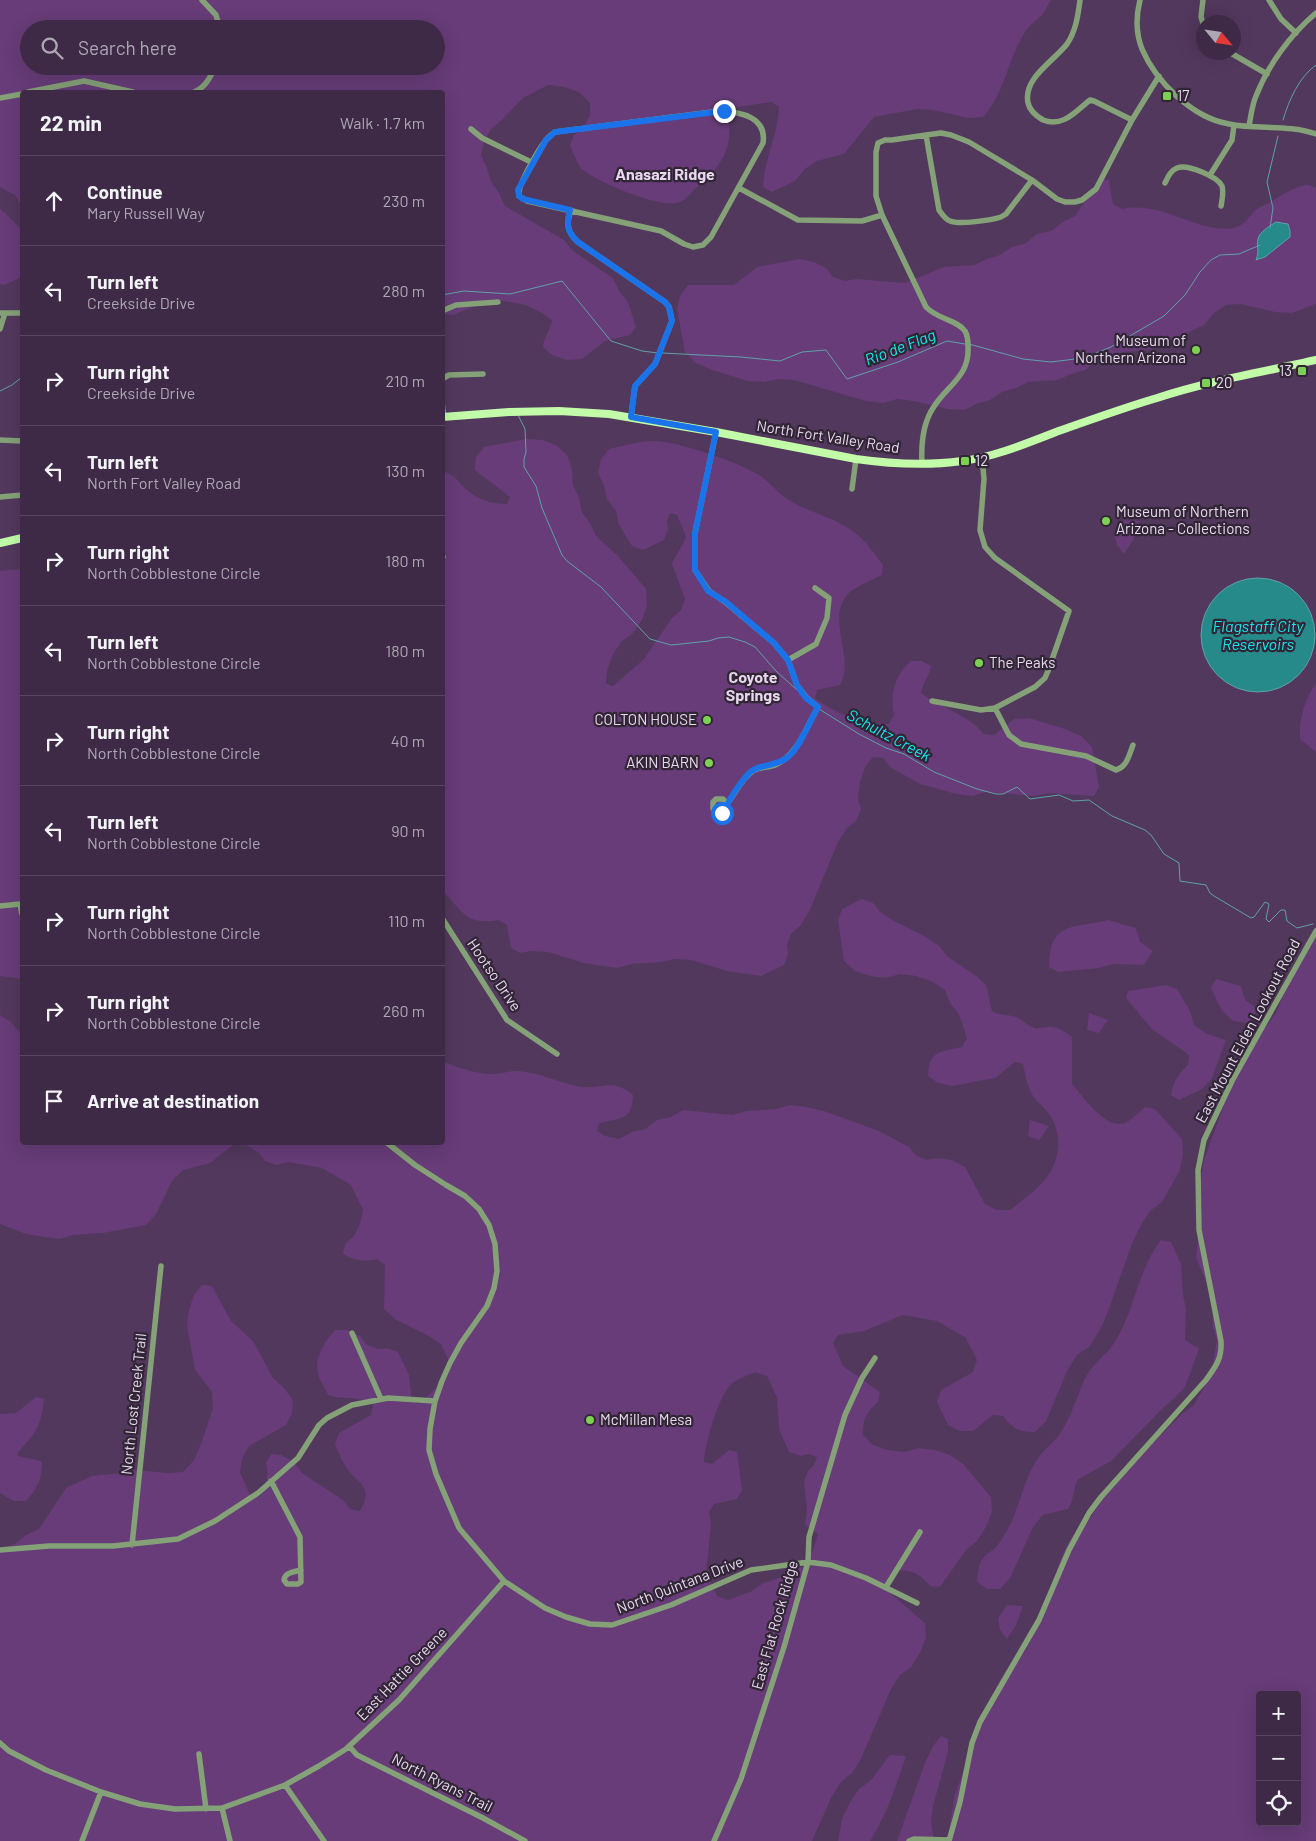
<!DOCTYPE html>
<meta charset="utf-8">
<style>
body{margin:0;font-family:Barlow,sans-serif;background:#45324d;color:#f1f3f6}
.controls{position:absolute;right:15px;bottom:15px;display:grid;overflow:hidden;border-radius:5px;box-shadow:0 5px 20px #0002}
.controls button{width:45px;height:45px;display:grid;place-items:center;padding:0;border:0;border-bottom:1px solid #57465f;background:#3e2a46;color:#f1f3f6;font:25px sans-serif}
.compass{position:absolute;left:1196px;top:15px;width:45px;height:45px;border-radius:50%;background:#3e2a46;box-shadow:0 5px 20px #0002;rotate:119deg}
.stop{position:absolute;width:15px;height:15px;margin:-11px;border:4px solid #1a73e8;border-radius:50%;background:#fff}
.stop.end{background:#1a73e8;border-color:#fff;box-shadow:0 1px 5px #0008}
.list{margin:0;padding:0;list-style:none}
h2{display:flex;justify-content:space-between;align-items:center;height:65px;margin:0;padding:0 20px;font-size:21px}
h2 small{font-size:16px;font-weight:400;color:#ada7b3}
.list li{display:grid;grid-template-columns:32px 1fr auto;gap:15px;align-items:center;box-sizing:border-box;height:90px;padding:0 20px;border-top:1px solid #57465f}
.list b{display:block;font-size:19px;white-space:nowrap}
.list p{margin:0;font-size:16px;white-space:nowrap;color:#ada7b3}
.list em{font-size:16px;font-style:normal;color:#ada7b3}
.icon{flex:none;width:28px;height:28px;fill:none;stroke:currentColor;stroke-width:2;stroke-linecap:round;stroke-linejoin:round}
.map{position:relative;flex:none;width:1316px;height:1841px;overflow:hidden}
.search{position:absolute;background:#3e2a46;box-shadow:0 5px 20px #0002;left:20px;top:20px;width:425px;height:55px;display:flex;align-items:center;gap:12px;box-sizing:border-box;padding:0 18px;border-radius:28px;color:#ada7b3;font-size:19px}
.panel{position:absolute;background:#3e2a46;box-shadow:0 5px 20px #0002;left:20px;top:90px;width:425px;height:1055px;border-radius:5px}
.map>svg:first-child{display:block}
.green{fill:#673c78;fill-rule:evenodd}
.water{fill:#268a8b;stroke:#60a1a9}
.lines{fill:none;stroke-linecap:round;stroke-linejoin:round}
.stream{stroke:#60a1a9;stroke-width:1}
.minor{stroke:#84a178;stroke-width:5.5}
.major{stroke:#c2fca8;stroke-width:8}
.route{stroke:#1a73e8;stroke-width:6}
.poi-dot{fill:#7ed053;stroke:#312536;stroke-width:2}
.labels{text-anchor:middle;stroke-width:4.5;stroke-linejoin:round;paint-order:stroke}
.poi-label{font-size:15px;fill:#e8d8ee;stroke:#312536;text-anchor:start}
.street-label{font-size:15px;fill:#e8d8ee;stroke:#312536}
.neighbourhood-label{font-size:16px;font-weight:bold;fill:#e8d8ee;stroke:#312536}
.water-label{font-size:16px;font-style:italic;fill:#15e7ea;stroke:#312536}
</style>
<div class="map">
<svg width="1316" height="1841" viewBox="0 0 1316 1841">
<rect width="100%" height="100%" fill="#52385d"/>
<!-- green -->
<path class="green" d="M0 0H1051C1048 4 1046 10 1043 14 1034 23 1029 24 1022 37 1007 64 1004 94 983 117L968 118 933 110 917 109 874 117 844 154 817 161 805 169 795 181 772 192 763 187C764 159 778 135 779 107L771 102 733 108 728 117C734 150 719 169 695 189 691 193 685 200 680 202 662 210 598 182 583 170 577 165 574 153 570 146L574 135 583 128 590 115V103L579 92 564 87 548 85 523 98 502 120 491 129 484 142 481 155 487 168 491 182 499 193 505 206 564 240 573 251 613 278 619 291 628 302 636 327 630 335 605 341 582 359 567 360 552 355 543 347C544 336 550 331 552 320L542 313 526 305 492 299 453 315 443 314 442 92H22V206L15 195 0 187ZM29 29H436V66H29Z
M1101 178 1109 181 1113 204 1122 209C1163 200 1197 234 1234 228 1244 226 1250 215 1257 209 1261 206 1267 204 1271 202 1282 195 1292 188 1305 185 1308 184 1313 187 1316 188V304L1292 313 1275 312 1241 304 1226 305 1214 313 1204 325 1191 331 1180 340 1166 343 1153 349 1123 352 1110 358 1097 361 1085 370 1071 374 1058 380 1028 382 1016 388 1002 392 990 400 976 404 964 410 948 409 913 401 897 399 883 403 866 401 794 380 778 379 764 382 748 381 712 370 696 363 685 352 677 309 680 296 688 285H734L757 267 800 259 814 262 826 268 833 277 845 281 856 279 905 283 944 267 974 265 987 259 1000 255 1012 247 1026 243 1037 234 1051 231 1063 222 1075 216Z
M0 209C9 215 14 224 22 229V277L4 285 0 284Z
M526 439 543 440 557 446 568 456 572 470 573 485 579 498 582 512 590 523 596 536 618 556 646 589 647 605 642 620 633 633 621 642 612 656 607 671 606 684 613 686 644 659 672 618 681 610 685 599 672 564C676 554 683 546 686 536L677 515 670 513 667 520 668 529 664 540 643 550 632 546 619 525 616 511 607 499 604 485 598 473 601 459 609 449C622 446 636 442 650 441 672 439 739 462 759 475 772 483 779 496 794 503 814 514 838 519 855 533 866 541 875 554 883 565L882 575C874 579 853 588 848 594 825 618 856 659 840 685L817 690 815 698C835 714 863 724 889 724L894 715C890 693 894 678 910 661H922L931 666C929 677 923 682 921 693 941 708 967 714 984 734L994 735 1014 719 1029 718 1065 729 1081 736 1092 747 1099 787 1094 796 1049 793 1035 796 986 792 972 796 956 794 920 784 890 767 883 758 873 757 865 767 860 782 858 798 861 809 856 821 847 828 838 842 809 912 800 926 791 934 787 945 788 954 784 965 761 976 727 971 691 960 675 959 661 962 631 964 617 968 584 963 548 952 531 951 520 953 511 948 507 925 498 920C467 926 462 911 443 891L442 471C457 475 457 482 467 490 478 500 492 504 507 504L510 497 475 470 476 457 484 447Z
M1124 520 1140 521 1133 540 1124 554 1117 545 1114 533Z
M22 569V979L0 976V571Z
M1316 683V752L1300 739C1299 718 1304 701 1316 683Z
M862 899 873 903 880 912 894 921 926 937 939 946 948 957 975 975 986 985 992 1011C1002 1017 1008 1013 1018 1018 1024 1021 1027 1026 1035 1028 1039 1029 1042 1027 1047 1027 1057 1026 1064 1031 1072 1037V1084C1083 1096 1107 1133 1127 1122 1133 1118 1139 1112 1145 1107L1155 1109 1182 1139 1183 1155 1179 1172 1162 1202 1150 1211 1141 1225 1133 1241 1106 1317 1098 1333 1089 1347 1077 1355 1068 1369 1046 1421 1035 1432C1019 1432 1013 1429 1003 1416L993 1415 973 1431H960L948 1425 937 1402 941 1390 973 1372 977 1360 966 1338 937 1321 903 1315 864 1331 838 1335 833 1343 843 1366 880 1392 878 1402C866 1413 863 1419 863 1435L873 1445 888 1450 905 1452 918 1448 935 1450 950 1455 963 1464 991 1497 992 1512 986 1527 977 1541 966 1550 940 1587 930 1586C920 1574 914 1571 898 1570L890 1580V1593L925 1623 926 1638 920 1653 911 1667 900 1675 891 1689 861 1759 852 1773 841 1782 832 1796 812 1841H0V1549L15 1544 26 1535 39 1529 66 1488 92 1476 122 1473 136 1470 168 1473 183 1472 194 1460 201 1444 213 1408 212 1392 195 1370 187 1326 189 1310 194 1295 202 1285 212 1286 231 1321 253 1341 273 1378 284 1388 293 1400 292 1413 286 1425 249 1446 242 1459 240 1472 250 1495 260 1497C267 1485 269 1476 266 1463L271 1454 281 1455 294 1462 302 1473 343 1500 350 1509 360 1511C375 1485 357 1484 346 1467 341 1460 339 1452 335 1445L339 1433 371 1415 373 1405C355 1394 345 1401 328 1395 325 1388 319 1380 318 1373 314 1357 325 1341 335 1330H347L360 1336 367 1345 378 1349 387 1348 398 1352 409 1375 412 1401 419 1404 447 1378 451 1366 441 1344 427 1335 395 1319 384 1309 385 1265 377 1259C364 1262 355 1261 343 1254L345 1244 354 1236 360 1224 363 1210 351 1185 322 1168 288 1162 277 1165 265 1161 258 1152 246 1145H233L210 1163 183 1170 172 1181 156 1214 146 1225 103 1233 73 1235 59 1239 26 1234 0 1224V1015L11 1022 22 1036V1142H442L443 1062C459 1067 477 1075 495 1074 507 1073 512 1069 526 1072 545 1075 563 1084 582 1087 605 1089 612 1078 633 1095 632 1121 621 1118 599 1123L597 1131 605 1136 619 1139 632 1132 645 1129 657 1120 671 1117 683 1110 732 1115 746 1111 776 1109 790 1105 806 1107 824 1111 879 1131 909 1147 916 1156 927 1160 939 1158 952 1160 965 1167 985 1204 997 1210H1010C1021 1201 1033 1193 1043 1182 1061 1162 1064 1133 1047 1111 1044 1107 1039 1104 1036 1100 1027 1089 1026 1078 1023 1064L1015 1062 995 1078 952 1086 938 1083 928 1076C929 1050 940 1052 962 1047L967 1038 959 1014 950 1003 945 990 931 981 916 976 900 974 886 978 870 976 855 971 844 961 838 920 842 909ZM755 1372 767 1376 777 1398 779 1429 789 1452 801 1456 809 1454 817 1457 814 1465 808 1471 804 1482 807 1509 805 1525 818 1534 812 1553 803 1567 789 1570 777 1579 763 1583 752 1591 728 1600 717 1596 706 1573 711 1524 709 1512 714 1504 737 1499 742 1490 737 1452 729 1450 712 1464 704 1462C705 1443 719 1392 734 1382 740 1378 749 1375 755 1372Z
M1108 920 1136 928 1140 942 1153 951 1144 965 1113 964 1099 968 1058 972 1049 967C1050 920 1073 929 1108 920Z
M1316 927V1841H952L949 1829 955 1795 989 1700 1006 1670 1018 1662 1027 1648 1035 1631 1062 1556 1070 1540 1079 1526 1091 1517 1118 1476 1129 1467 1182 1414 1194 1405 1211 1375 1217 1341 1213 1327 1212 1296 1196 1257 1202 1208 1198 1194 1204 1160 1238 1066 1255 1035 1266 1027 1276 1013 1305 943ZM1260 1695H1297V1822H1260Z
M1216 979 1241 986 1245 1000 1258 1009 1249 1023 1233 1021 1222 1011 1211 988Z
M1166 985 1177 989 1190 1011 1194 1025 1207 1034 1226 1040 1212 1078 1202 1089 1179 1100 1171 1095C1173 1082 1178 1074 1188 1065L1189 1055 1152 1029 1126 998 1128 991Z
M1089 1013 1108 1020 1099 1033 1087 1030Z
M1030 1120 1049 1126 1039 1140 1028 1136Z
M1161 1240 1171 1242 1181 1264 1183 1295 1186 1309 1185 1340 1199 1349 1185 1387 1175 1398 1164 1407 1111 1461 1077 1480C1073 1491 1074 1500 1068 1509L1043 1515 1033 1527 1010 1578 1000 1589H987L977 1582C978 1573 978 1564 984 1557 987 1553 993 1551 996 1547 1003 1539 1009 1527 1013 1518 1021 1499 1025 1479 1036 1461 1044 1448 1057 1441 1064 1427 1074 1410 1078 1391 1087 1375 1095 1361 1108 1354 1116 1340 1135 1309 1138 1269 1161 1240Z
M36 1397 44 1399C43 1414 39 1428 29 1440 24 1446 20 1448 17 1455 27 1460 32 1457 42 1462 42 1479 37 1489 26 1501H14L0 1493V1414L16 1413Z
M1007 1605 1023 1606 1016 1625 1007 1639 1000 1630 998 1618Z
M941 1736 948 1739V1752L933 1806 931 1822 934 1841H897L925 1763 933 1746Z
M890 1755 906 1756C896 1785 887 1815 870 1841H838L842 1819 850 1802 859 1789 871 1780Z"/>
<!-- water -->
<path class="water" d="M1276 222 1288 224 1290 231V237L1265 257 1256 260C1260 250 1256 246 1258 239 1259 232 1270 226 1276 222Z
M1201 635a57 57 0 1 1 114 0a57 57 0 1 1-114 0Z"/>
<g class="lines">
<!-- stream -->
<path class="stream" d="M1283 120C1289 100 1299 77 1316 65
M1270 228 1273 208 1267 182 1278 136
M442 295 464 291 510 294 562 281 611 341 642 351 658 353
M969 344 1023 359 1051 362 1083 358 1111 347 1164 316 1185 295 1200 272 1211 260 1220 255 1239 254 1260 245
M662 353 741 357 780 361 802 352 826 350 847 379 898 362 947 341 965 344
M0 391 12 385 22 377
M518 415 525 429 526 452 524 459V467L536 486 542 508 562 555 567 561 601 587 650 639 671 645 709 641 718 638 729 637 745 642 755 647 776 671 797 690
M819 709 859 734 886 748 904 754 934 772 977 789 996 794H1003L1017 787 1030 799 1059 795 1073 801 1089 800 1112 816 1145 830 1151 835 1164 854 1179 863 1180 881 1206 885 1210 893 1214 896 1251 918 1254 917 1265 902 1269 904 1266 919 1269 922 1281 910H1285L1287 921 1297 928 1313 924"/>
<!-- minor -->
<path class="minor" d="M202 0 216 15 220 29
M1080 0C1078 15 1076 31 1067 44 1053 62 1023 78 1028 103 1030 111 1036 116 1043 120 1063 128 1076 111 1090 100L1094 101 1132 120
M1140 0C1136 16 1136 34 1142 49 1156 82 1193 118 1229 124 1258 130 1288 124 1316 134
M1203 0 1201 17 1204 27
M1269 0 1281 19 1296 33
M1229 52 1267 74
M28 92 84 81 133 92
M194 92C205 88 211 77 215 66
M0 98 22 94
M720 111C741 112 767 117 763 143L711 237 703 245 693 247 684 244 661 231 527 201 519 196C517 185 539 149 546 140 548 137 552 134 555 132Z
M1249 126C1251 116 1252 105 1256 96 1268 65 1291 34 1316 13
M471 129 482 138 533 163
M926 135 939 210C942 214 945 219 950 221 959 225 992 220 1001 217L1006 214 1032 180
M1210 175 1232 140 1234 125
M1165 183C1168 177 1170 171 1177 168 1187 164 1217 176 1222 186 1224 192 1222 200 1221 206
M739 188 798 220 862 221 882 215
M571 210C566 224 567 232 578 242L665 302 669 307 672 321 655 364 635 386 631 417
M442 311 456 305 498 302
M0 313H22
M0 329 5 313
M442 379 449 375 483 374
M442 403 444 417
M716 432 695 533V570L709 591 725 602 774 643 788 660 797 685 806 697 818 707C807 726 797 756 775 765 768 768 759 767 753 771 741 779 736 793 727 804L723 799H716L713 802V809L716 812 722 813 726 809 727 804
M0 440 22 441
M922 464C921 445 922 425 933 408 947 385 970 377 968 346 968 341 968 336 965 331 957 320 937 319 926 307L882 215 876 196V152L878 143 885 140H892L926 135 941 133 951 135 969 142 1032 180 1057 199 1065 202H1075L1082 200 1096 189 1132 120 1159 76
M852 489 856 459
M0 497 22 495
M442 557H443
M788 660 816 644 827 618 829 598 815 588
M932 701 981 710 995 708 1035 687 1045 678 1048 671 1069 611 995 558 985 547 980 530 984 479 982 457
M995 708 1009 735 1021 744 1086 756 1116 770C1127 767 1129 755 1133 745
M0 906 20 904 22 914
M442 918 507 1020 557 1054
M386 1142 415 1165 446 1185 465 1196 479 1209 489 1225 495 1244 497 1271 494 1288 487 1306 461 1343 450 1363 442 1381 435 1401 430 1429 429 1450 436 1474 459 1528 504 1581 545 1608 566 1617 590 1624 612 1625 671 1605 751 1570 808 1562 831 1565 866 1578 917 1603
M352 1333 381 1399
M271 1481 300 1537 301 1582 298 1584H287L284 1580C285 1572 294 1572 301 1570
M132 1545 161 1266
M0 1550 49 1546H113L178 1539 215 1521 258 1493 298 1458 319 1425 327 1418 352 1405 388 1398 435 1401
M886 1587 920 1532
M0 1743 9 1751 46 1770 101 1792 140 1804 175 1809 222 1808 285 1785 319 1766 346 1749 399 1700 504 1581
M349 1746 357 1755 483 1818 525 1841
M199 1754 206 1809
M285 1785 324 1841
M222 1808 230 1841
M82 1841 101 1792
M714 1841 741 1779 784 1647 808 1562 809 1537 845 1415 862 1378 875 1358
M909 1841 914 1839 949 1840
M949 1841 960 1802 972 1743 980 1722 1039 1620 1069 1550 1089 1513 1101 1497 1206 1380C1216 1366 1222 1359 1221 1341L1199 1230 1198 1170 1204 1140 1232 1081 1316 931"/>
<!-- major -->
<path class="major" d="M442 417 509 412 559 411 609 414 716 432 856 459C891 464 926 466 962 461 994 457 1025 444 1056 432 1090 420 1123 408 1157 398 1209 381 1263 372 1316 360
M0 543 22 538"/>
</g>
<g class="lines">
<!-- route -->
<path class="route" d="M722 813 726 809C728 800 746 773 755 769 767 764 776 766 788 757 800 747 810 721 818 707L806 698 797 685 788 660 774 643 726 602 708 591 695 570V533L716 432 631 417 635 386 655 364 672 321 669 307 665 302 578 242C567 232 566 224 570 210L523 199 519 196 518 190 546 140 555 132 724 111"/>
</g>
<!-- markers -->
<g class="poi-dot">
<rect x="1162" y="91" width="10" height="10" rx="2.5"/>
<circle cx="1196" cy="350" r="5"/>
<rect x="1297" y="366" width="10" height="10" rx="2.5"/>
<rect x="1201" y="378" width="10" height="10" rx="2.5"/>
<rect x="960" y="456" width="10" height="10" rx="2.5"/>
<circle cx="1106" cy="521" r="5"/>
<circle cx="979" cy="663" r="5"/>
<circle cx="707" cy="720" r="5"/>
<circle cx="709" cy="763" r="5"/>
<circle cx="590" cy="1420" r="5"/>
</g>
<g class="labels">
<!-- poi labels -->
<g class="poi-label">
<text x="1177" y="101">17</text>
<text x="1186" y="346" text-anchor="end">Museum of<tspan x="1186" dy="17">Northern Arizona</tspan></text>
<text x="1292" y="376" text-anchor="end">13</text>
<text x="1216" y="388">20</text>
<text x="975" y="466">12</text>
<text x="1116" y="517">Museum of Northern<tspan x="1116" dy="17">Arizona - Collections</tspan></text>
<text x="989" y="668">The Peaks</text>
<text x="697" y="725" text-anchor="end">COLTON HOUSE</text>
<text x="699" y="768" text-anchor="end">AKIN BARN</text>
<text x="600" y="1425">McMillan Mesa</text>
</g>
<!-- street labels -->
<g class="street-label">
<text transform="translate(828 437) rotate(9)" y="5">North Fort Valley Road</text>
<text transform="translate(494 975) rotate(56)" y="5">Hootso Drive</text>
<text transform="translate(1248 1031) rotate(-62)" y="5">East Mount Elden Lookout Road</text>
<text transform="translate(134 1404) rotate(-84)" y="5">North Lost Creek Trail</text>
<text transform="translate(680 1585) rotate(-21)" y="5">North Quintana Drive</text>
<text transform="translate(775 1625) rotate(-74)" y="5">East Flat Rock Ridge</text>
<text transform="translate(402 1674) rotate(-46)" y="5">East Hattie Greene</text>
<text transform="translate(442 1783) rotate(27)" y="5">North Ryans Trail</text>
</g>
<!-- neighbourhood labels -->
<g class="neighbourhood-label">
<text x="665" y="180">Anasazi Ridge</text>
<text x="753" y="683">Coyote<tspan x="753" dy="18">Springs</tspan></text>
</g>
<!-- water labels -->
<g class="water-label">
<text transform="translate(900 347) rotate(-21)" y="6">Rio de Flag</text>
<text x="1258" y="632">Flagstaff City<tspan x="1258" dy="18">Reservoirs</tspan></text>
<text transform="translate(889 735) rotate(28)" y="6">Schultz Creek</text>
</g>
</g>
</svg>
<div class="controls">
<button>+</button>
<button>−</button>
<button><svg class="icon" aria-label="locate" viewBox="0 0 24 24"><circle cx="12" cy="12" r="6"/><path d="M12 2v4M12 18v4M2 12h4M18 12h4"/></svg></button>
</div>
<svg class="compass" viewBox="-18 -18 36 36"><path d="M0-13l5 13h-10z" fill="#e53935"/><path d="M0 13l5-13h-10z" fill="#ada7b3"/></svg>
<div class="stop" style="left:722px;top:813px"></div>
<div class="stop end" style="left:724px;top:111px"></div>
<div class="search"><svg class="icon" aria-label="search" viewBox="0 0 24 24"><circle cx="10" cy="10" r="6"/><path d="M15 15l6 6"/></svg>Search here</div>
<section class="panel">
<h2>22 min<small>Walk · 1.7 km</small></h2>
<ul class="list">
<li><svg class="icon" aria-label="ahead" viewBox="0 0 24 24"><path d="M12 20V5M6 11l6-6 6 6"/></svg><div><b>Continue</b><p>Mary Russell Way</p></div><em>230 m</em></li>
<li><svg class="icon" aria-label="left" viewBox="0 0 24 24"><path d="M17 20v-9H6M10 6l-5 5 5 5"/></svg><div><b>Turn left</b><p>Creekside Drive</p></div><em>280 m</em></li>
<li><svg class="icon" aria-label="right" viewBox="0 0 24 24"><path d="M7 20v-9h11M14 6l5 5-5 5"/></svg><div><b>Turn right</b><p>Creekside Drive</p></div><em>210 m</em></li>
<li><svg class="icon" aria-label="left" viewBox="0 0 24 24"><path d="M17 20v-9H6M10 6l-5 5 5 5"/></svg><div><b>Turn left</b><p>North Fort Valley Road</p></div><em>130 m</em></li>
<li><svg class="icon" aria-label="right" viewBox="0 0 24 24"><path d="M7 20v-9h11M14 6l5 5-5 5"/></svg><div><b>Turn right</b><p>North Cobblestone Circle</p></div><em>180 m</em></li>
<li><svg class="icon" aria-label="left" viewBox="0 0 24 24"><path d="M17 20v-9H6M10 6l-5 5 5 5"/></svg><div><b>Turn left</b><p>North Cobblestone Circle</p></div><em>180 m</em></li>
<li><svg class="icon" aria-label="right" viewBox="0 0 24 24"><path d="M7 20v-9h11M14 6l5 5-5 5"/></svg><div><b>Turn right</b><p>North Cobblestone Circle</p></div><em>40 m</em></li>
<li><svg class="icon" aria-label="left" viewBox="0 0 24 24"><path d="M17 20v-9H6M10 6l-5 5 5 5"/></svg><div><b>Turn left</b><p>North Cobblestone Circle</p></div><em>90 m</em></li>
<li><svg class="icon" aria-label="right" viewBox="0 0 24 24"><path d="M7 20v-9h11M14 6l5 5-5 5"/></svg><div><b>Turn right</b><p>North Cobblestone Circle</p></div><em>110 m</em></li>
<li><svg class="icon" aria-label="right" viewBox="0 0 24 24"><path d="M7 20v-9h11M14 6l5 5-5 5"/></svg><div><b>Turn right</b><p>North Cobblestone Circle</p></div><em>260 m</em></li>
<li><svg class="icon" aria-label="arrive" viewBox="0 0 24 24"><path d="M6 21V4h12l-3 4 3 4H6"/></svg><div><b>Arrive at destination</b></div></li>
</ul>
</section>
</div>
